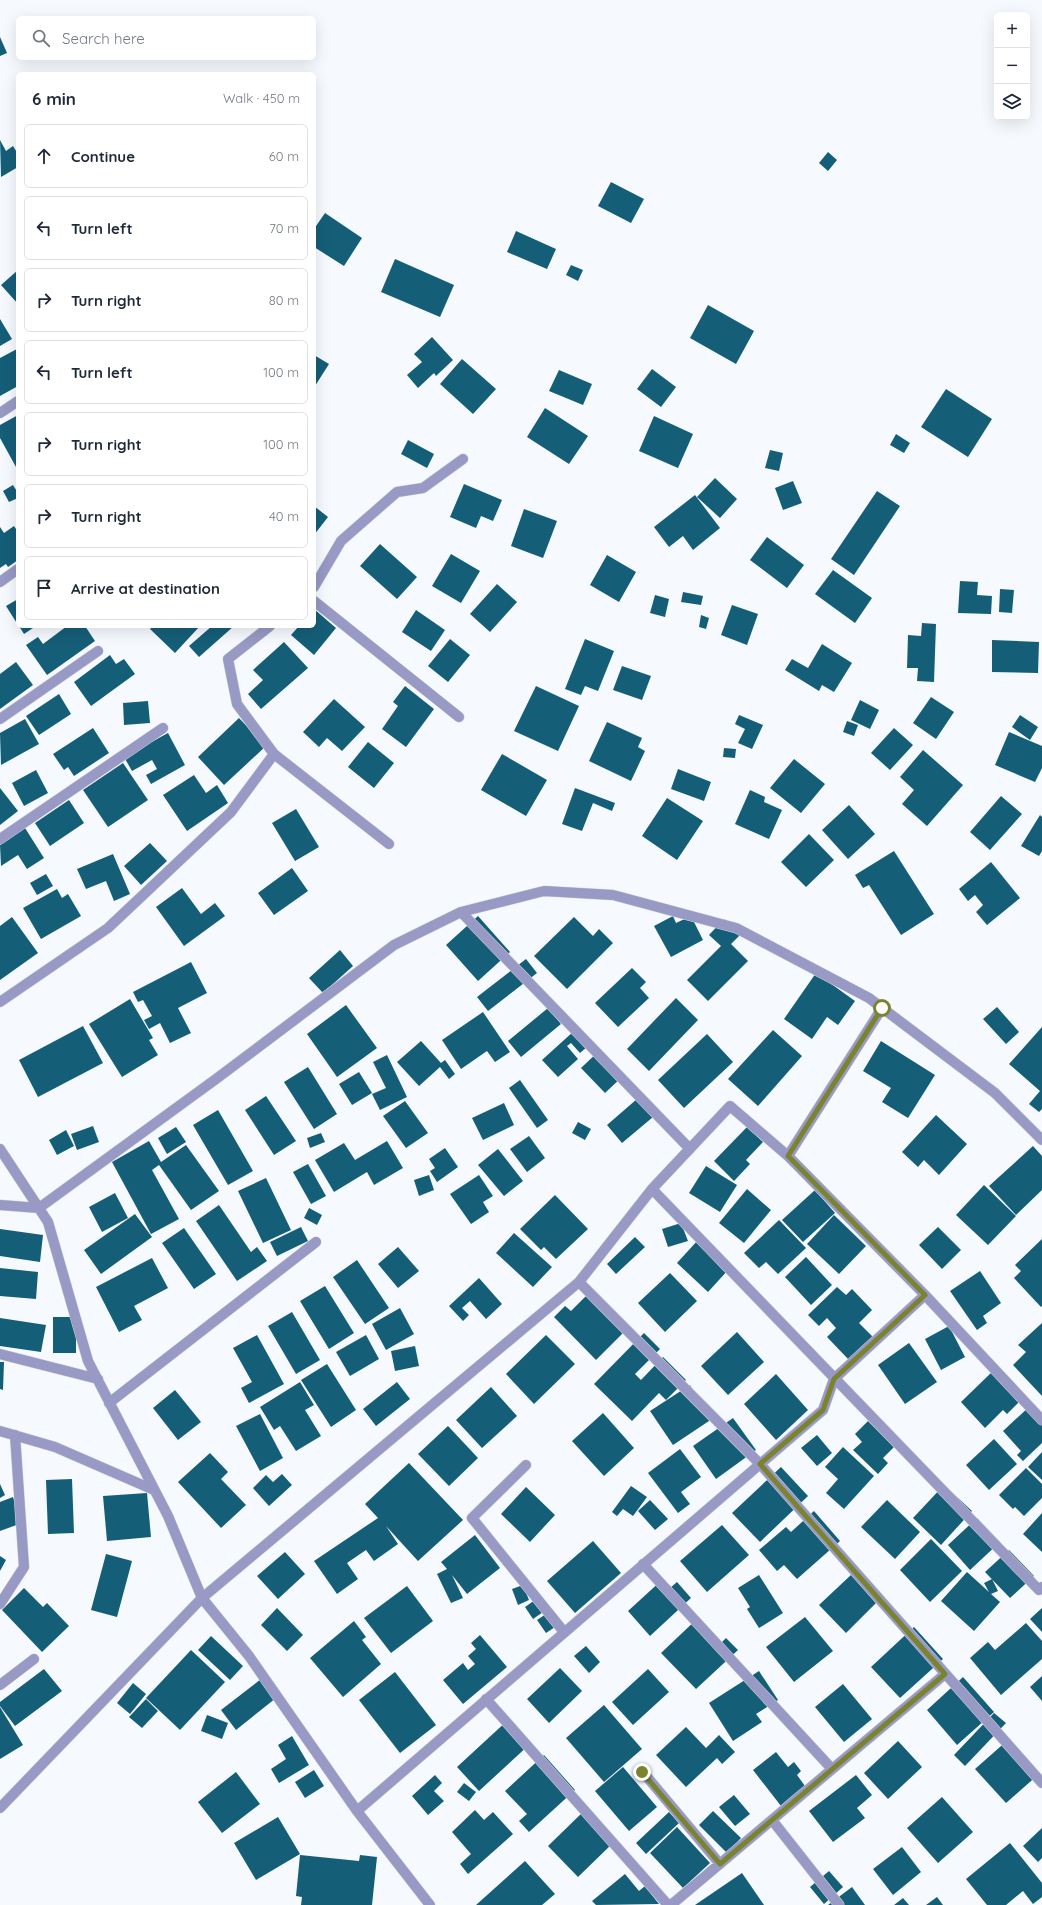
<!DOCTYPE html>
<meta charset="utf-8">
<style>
body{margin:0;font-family:Quicksand,sans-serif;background:#f6f6f7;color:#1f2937}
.controls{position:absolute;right:12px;top:12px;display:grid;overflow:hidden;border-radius:6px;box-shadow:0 4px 16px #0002}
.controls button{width:36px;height:36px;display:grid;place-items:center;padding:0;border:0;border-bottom:1px solid #e0e1e3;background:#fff;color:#1f2937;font:20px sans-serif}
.stop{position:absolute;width:12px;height:12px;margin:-9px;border:3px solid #7b832e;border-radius:50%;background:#fff}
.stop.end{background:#7b832e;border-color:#fff;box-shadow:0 1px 4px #0008}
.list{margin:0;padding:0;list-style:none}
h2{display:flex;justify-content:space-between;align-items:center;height:52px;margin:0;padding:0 16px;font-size:17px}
h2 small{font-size:13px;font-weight:400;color:#747a83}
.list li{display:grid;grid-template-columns:26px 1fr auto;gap:12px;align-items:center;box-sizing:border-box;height:64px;margin:0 8px 8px;padding:0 8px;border:1px solid #e0e1e3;border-radius:6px}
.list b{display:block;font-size:15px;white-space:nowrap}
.list em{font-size:13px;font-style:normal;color:#747a83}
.icon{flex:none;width:22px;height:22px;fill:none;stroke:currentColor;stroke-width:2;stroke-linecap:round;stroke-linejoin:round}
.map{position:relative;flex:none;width:1042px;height:1905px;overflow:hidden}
.search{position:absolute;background:#fff;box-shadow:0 4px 16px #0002;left:16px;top:16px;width:300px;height:44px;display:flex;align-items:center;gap:10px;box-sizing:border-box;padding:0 14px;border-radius:6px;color:#747a83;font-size:15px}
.panel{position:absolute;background:#fff;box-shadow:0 4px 16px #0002;left:16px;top:72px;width:300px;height:556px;border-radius:6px}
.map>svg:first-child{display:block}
.building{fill:#155e78}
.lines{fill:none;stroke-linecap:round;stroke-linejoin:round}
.minor-casing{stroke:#d1d4d8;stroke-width:11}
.minor{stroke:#9899c4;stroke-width:10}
.route{stroke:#7b832e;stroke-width:5}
</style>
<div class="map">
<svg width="1042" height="1905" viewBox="0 0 1042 1905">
<rect width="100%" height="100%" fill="#f6f9fe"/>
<!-- building -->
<path class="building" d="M0 37 7 53 0 56Z
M0 140 6 151 13 146 18 154V167L1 177Z
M828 152 837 160 828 171 819 163Z
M611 182 644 199 631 223 598 206Z
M325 213 362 238 344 266 314 247V229Z
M516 231 556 249 547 269 507 252Z
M395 259 454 285 440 317 381 292Z
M571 265 583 270 578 281 566 275Z
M18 270V304L1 285Z
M708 305 754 331 736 364 690 338Z
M0 319 12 339 0 346Z
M432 337 453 360 436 376 434 373 418 388 407 375 422 362 414 354Z
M17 349 18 386 0 396V358Z
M314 355 329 364 315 386 314 385Z
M462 359 496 389 473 414 440 384Z
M652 369 676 387 661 407 637 389Z
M559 370 592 384 583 405 549 391Z
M946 389 992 419 968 457 921 427Z
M545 408 588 436 569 464 527 437Z
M18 415V465L16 467 0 438V425Z
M654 416 693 434 678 468 639 451Z
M896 434 910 443 904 453 890 445Z
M408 440 434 454 427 468 401 454Z
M770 450 783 453 779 471 765 468Z
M715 478 737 499 720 518 697 497Z
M793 481 802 503 783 510 775 488Z
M464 484 502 500 493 521 481 516 476 528 450 517Z
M13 485 18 493V498L9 502 3 491Z
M877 491 900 506 854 575 831 559Z
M695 495 720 528 693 550 683 536 669 547 654 527Z
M314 506 328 517 314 535Z
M524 509 557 521 543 558 511 546Z
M14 526 18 532V560L8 567 6 564 0 568V527L4 533Z
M767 537 804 565 787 588 750 560Z
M380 544 417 577 397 599 360 566Z
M451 554 480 571 461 603 432 586Z
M607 555 636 572 619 602 590 585Z
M833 570 872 598 855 623 815 594Z
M960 581 978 582 977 595 992 596 991 614 958 613Z
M497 584 517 602 490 632 470 614Z
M1000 589 1014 590 1012 613 999 612Z
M683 592 703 596 701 605 681 602Z
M655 595 669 599 665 617 650 613Z
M18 599V625L6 606Z
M732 605 758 614 747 645 721 635Z
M314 609 336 628 314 655 291 635 299 626H314Z
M416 610 445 630 431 651 402 632Z
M701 615 709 618 706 629 699 627Z
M922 623 936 624 934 682 917 681 918 668H907L908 635 921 636Z
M19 626H36L24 634Z
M67 626H85L95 641 47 675 26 645 38 637 43 644Z
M153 626H200L175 653 150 629Z
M212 626H234L199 657 189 646Z
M450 639 470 655 448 682 428 666Z
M585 639 614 651 598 691 585 686 581 695 565 689Z
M992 640 1039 642 1038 673 992 672Z
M284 642 308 668 261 709 248 694 263 680 253 670Z
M822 644 852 663 834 692 822 685 819 691 785 670 792 659 808 668Z
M110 655 116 664 124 659 135 674 91 706 74 682Z
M16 662 33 685 0 709V674Z
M622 666 651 676 642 700 613 690Z
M405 686 434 709 406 747 382 729 398 706 393 702Z
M536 686 579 706 558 751 514 731Z
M59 694 71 714 39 735 26 716Z
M931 697 954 712 936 739 913 723Z
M334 699 365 727 342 751 327 738 319 747 303 732Z
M860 700 879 710 870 729 851 720Z
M148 701 150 723 124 725 123 703Z
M739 715 763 725 752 749 738 743 745 729 735 724Z
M1020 715 1038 727 1030 740 1012 727Z
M239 718 266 746 224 785 198 757Z
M25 719 39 744 1 765 0 733Z
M847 721 858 725 854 736 843 732Z
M607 722 642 738 638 747 645 751 631 781 589 761Z
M93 728 109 753 74 776 68 767 64 770 53 754Z
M894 728 913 745 890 770 871 753Z
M1009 732 1042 746V768L1035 782 995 765Z
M168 733 185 765 151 784 146 775 157 769 152 760 132 771 124 757Z
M368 742 394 763 374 788 348 767Z
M724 748 736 749 735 758 723 757Z
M923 750 963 785 927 826 902 804 914 790 900 777Z
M502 754 547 780 526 816 481 790Z
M794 759 825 784 801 813 770 788Z
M123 763 148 800 108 827 83 790Z
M678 769 711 782 704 801 671 789Z
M36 770 48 793 24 806 12 783Z
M194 775 206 793 217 785 228 803 187 831 163 795Z
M0 788 18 811 0 825Z
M575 788 615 803 612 811 593 803 582 831 562 824Z
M750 790 765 797 764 802 782 810 769 839 735 824Z
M1001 796 1022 814 990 850 970 832Z
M667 798 703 821 677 860 642 836Z
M69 800 84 823 50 846 35 823Z
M849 805 875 834 848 859 822 830Z
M296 809 319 847 295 861 272 823Z
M1040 815 1042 817V851L1039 856 1021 846Z
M25 828 44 858 27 869 18 855 1 866 0 845Z
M809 834 834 860 806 887 781 862Z
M150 843 167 861 141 885 124 866Z
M894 851 934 914 901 935 869 885 863 888 855 875Z
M113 854 130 894 114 901 106 881 86 889 77 869Z
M991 862 1020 898 987 925 976 912 983 905 975 895 968 901 959 889Z
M292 868 308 891 274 915 258 893Z
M46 874 53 886 37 895 30 883Z
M182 888 201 914 215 903 225 916 184 946 156 907Z
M57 889 62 898 68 894 81 916 41 939 23 908Z
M478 916 510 952 478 981 446 945Z
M673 916 676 923 691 916 703 940 671 957 654 926Z
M12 917 38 953 0 980V926Z
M574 917 593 936 599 929 613 943 567 989 534 956Z
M724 919 740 935 731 944 748 961 708 1001 687 980 721 946 709 935Z
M340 950 353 966 323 993 309 978Z
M526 959 537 973 488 1011 477 997Z
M191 962 207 993 178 1008 191 1033 170 1043 160 1023 149 1029 144 1020 152 1016 143 1000 138 1002 133 992Z
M632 968 646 982 640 988 649 998 618 1027 595 1003Z
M816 973 855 1001 838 1025 827 1017 812 1039 784 1019Z
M676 998 698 1020 649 1071 627 1049Z
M130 999 153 1038 149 1040 158 1055 122 1077 89 1024Z
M346 1005 377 1048 337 1077 307 1034Z
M997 1007 1019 1032 1006 1044 983 1019Z
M548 1008 561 1024 521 1057 508 1041Z
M483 1012 510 1052 495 1062 487 1051 461 1069 442 1040Z
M83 1026 103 1063 38 1097 19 1060Z
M1042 1027V1109L1039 1112 1029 1104 1040 1091 1009 1064Z
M773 1030 802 1056 758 1106 728 1079Z
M574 1031 588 1046 580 1053 571 1043 567 1046 578 1059 558 1077 542 1060Z
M707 1034 733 1062 684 1108 658 1080Z
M421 1041 441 1063 445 1060 455 1074 449 1079 440 1067 419 1086 397 1062Z
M881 1041 935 1075 908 1118 882 1102 891 1088 863 1071Z
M599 1051 623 1076 605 1093 581 1068Z
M387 1055 407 1097 380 1110 372 1094 386 1088 373 1062Z
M308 1067 337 1114 314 1129 284 1082Z
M359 1072 372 1093 352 1105 339 1084Z
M520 1080 548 1120 537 1128 509 1088Z
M266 1096 296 1141 274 1155 245 1110Z
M637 1099 653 1117 622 1143 607 1125Z
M405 1101 428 1133 406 1148 383 1116Z
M504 1103 514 1125 483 1140 472 1118Z
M218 1110 253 1171 228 1185 193 1125Z
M936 1115 967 1144 939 1175 924 1160 918 1167 902 1152Z
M578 1122 591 1129 585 1140 572 1133Z
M93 1126 99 1142 77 1150 71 1134Z
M176 1127 186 1142 167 1154 158 1138Z
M747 1127 763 1142 746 1160 750 1164 734 1181 714 1161Z
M66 1130 74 1146 57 1155 49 1140Z
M321 1133 325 1142 310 1148 307 1138Z
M529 1136 545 1158 527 1172 510 1149Z
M149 1141 161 1162 186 1145 219 1191 191 1210 159 1165 152 1170 179 1219 151 1234 112 1162Z
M387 1141 403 1168 374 1185 367 1172 334 1192 315 1160 344 1143 355 1160Z
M1033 1146 1042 1156V1190L1016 1215 989 1186Z
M445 1148 458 1167 437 1182 430 1171 435 1168 429 1159Z
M498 1149 523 1181 504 1196 478 1165Z
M308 1164 326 1196 311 1204 293 1172Z
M706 1166 737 1185 720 1212 689 1193Z
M429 1175 434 1190 419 1196 414 1180Z
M479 1175 493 1196 483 1202 489 1212 471 1224 450 1194Z
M266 1178 291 1230 263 1243 238 1191Z
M984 1185 1016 1216 988 1245 956 1215Z
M747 1189 771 1210 744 1243 719 1223Z
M815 1190 835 1213 803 1242 782 1220Z
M115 1193 128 1218 102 1232 89 1207Z
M555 1195 588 1229 556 1259 544 1247 541 1250 520 1229Z
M219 1205 251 1252 257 1247 267 1261 237 1281 196 1221Z
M309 1208 322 1215 317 1225 304 1218Z
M135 1214 152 1237 101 1274 84 1250Z
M834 1215 866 1246 839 1274 807 1244Z
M779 1220 806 1248 778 1274 766 1262 759 1268 744 1253Z
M681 1223 688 1241 668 1247 662 1229Z
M301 1227 308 1241 277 1256 270 1242Z
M938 1227 961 1250 942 1269 919 1245Z
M184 1228 216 1274 194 1289 162 1243Z
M0 1229 43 1235 40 1262 0 1256Z
M514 1233 552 1267 533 1287 496 1253Z
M635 1237 645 1247 616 1274 607 1264Z
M1042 1239V1306L1041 1307 1014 1278 1021 1271 1015 1265Z
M698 1240 729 1269 708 1292 677 1263Z
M398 1247 419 1271 398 1288 378 1264Z
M806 1257 832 1285 811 1305 785 1277Z
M152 1258 168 1288 134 1306 142 1320 119 1332 96 1287Z
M357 1260 389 1308 365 1324 333 1277Z
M0 1268 38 1272 36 1299 0 1296Z
M980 1271 1001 1303 983 1316 987 1323 977 1330 950 1291Z
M670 1273 697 1301 665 1332 638 1303Z
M479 1278 502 1304 486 1319 470 1301 462 1308 469 1315 463 1321 449 1306Z
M325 1286 354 1333 329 1349 300 1301Z
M837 1287 846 1295 852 1289 872 1310 859 1323 873 1337 849 1360 827 1337 836 1328 827 1318 819 1326 808 1315Z
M588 1294 625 1331 596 1360 554 1317 565 1306 571 1311Z
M400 1308 414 1334 386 1350 372 1324Z
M292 1312 320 1360 296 1374 268 1326Z
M53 1317H76V1353H53Z
M0 1318 46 1325 41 1352 0 1346Z
M1042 1323V1396L1013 1365 1026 1352 1018 1345Z
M949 1326 965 1357 941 1370 925 1339Z
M737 1332 764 1362 728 1395 701 1366Z
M644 1333 660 1349 635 1374 641 1380 663 1357 686 1380 666 1400 659 1393 632 1421 594 1384Z
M257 1335 284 1384 249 1403 241 1388 252 1382 233 1348Z
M366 1335 379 1359 350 1376 336 1352Z
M546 1335 575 1364 534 1404 506 1374Z
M909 1343 937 1382 905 1404 878 1365Z
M415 1346 419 1366 395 1371 391 1351Z
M0 1362H4L3 1390 0 1389Z
M327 1364 356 1410 331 1427 301 1380Z
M994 1370 1022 1399 1007 1414 1003 1410 985 1428 961 1402Z
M776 1374 808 1410 776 1440 744 1404Z
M300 1382 314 1405 305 1410 321 1436 296 1451 280 1426 274 1430 260 1407Z
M397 1382 410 1399 376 1426 363 1409Z
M690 1385 712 1419 673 1445 650 1411Z
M491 1387 517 1416 482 1448 456 1420Z
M175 1390 201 1422 178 1440 153 1408Z
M1030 1406 1042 1420V1443L1023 1461 1017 1455 1021 1451 1003 1431Z
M603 1413 634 1448 604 1476 572 1441Z
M260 1414 283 1458 260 1471 236 1426Z
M733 1418 756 1450 716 1479 693 1446Z
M868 1421 894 1447 883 1458 888 1463 878 1474 853 1450 862 1442 855 1434Z
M448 1426 478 1458 449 1486 418 1454Z
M817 1435 832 1453 817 1466 801 1448Z
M994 1439 1017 1464 989 1490 966 1465Z
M843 1447 874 1476 844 1509 826 1493 838 1479 825 1467Z
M680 1449 701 1477 681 1492 690 1504 678 1513 648 1473Z
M1042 1452V1480L1028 1467Z
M210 1453 228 1472 221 1479 246 1505 221 1528 178 1482Z
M409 1463 463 1520 418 1561 386 1526 398 1544 374 1561 366 1550 347 1563 358 1579 337 1594 314 1561 378 1518 365 1504Z
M781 1467 808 1496 760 1542 732 1513Z
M1026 1468 1042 1484V1498L1024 1516 1015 1507 1013 1509 999 1495Z
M282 1474 292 1485 269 1506 253 1488 266 1475 273 1482Z
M72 1479 74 1533 48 1534 46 1480Z
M0 1484 5 1495 0 1498Z
M944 1485 972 1511 941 1545 913 1518Z
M631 1486 647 1497 633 1516 623 1509 617 1516 612 1512Z
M526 1487 555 1515 530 1542 501 1514Z
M147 1493 151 1537 107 1541 103 1496Z
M13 1497 22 1523 0 1531V1502Z
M650 1500 668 1519 655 1530 638 1511Z
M887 1500 920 1532 895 1559 861 1527Z
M814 1511 840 1541 797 1579 784 1565 777 1571 759 1550 786 1527 791 1532Z
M1042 1513V1552L1023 1534Z
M977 1518 1000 1542 970 1570 948 1545Z
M722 1525 749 1555 707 1592 680 1561Z
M475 1535 500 1568 467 1594 452 1575 463 1598 451 1603 437 1574 447 1569 441 1562Z
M931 1539 962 1571 930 1602 900 1570Z
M593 1541 621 1573 575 1613 547 1581Z
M1009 1550 1034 1576 1010 1598 985 1572Z
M285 1552 305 1574 278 1599 257 1576Z
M106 1554 132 1561 117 1617 91 1610Z
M0 1556 6 1560 0 1571Z
M967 1572 989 1592 984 1583 992 1579 998 1591 991 1594 1000 1602 974 1631 941 1601Z
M852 1574 878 1601 846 1633 819 1605Z
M759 1575 783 1613 759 1628 747 1609 750 1607 738 1588Z
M663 1579 670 1588 677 1582 691 1598 650 1636 628 1611Z
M523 1585 529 1600 518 1605 512 1589Z
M407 1586 433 1621 391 1653 364 1618Z
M24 1588 43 1607 47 1603 69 1626 42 1652 2 1610Z
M538 1598 546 1610 533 1619 525 1607Z
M277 1608 303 1635 287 1651 261 1625Z
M1042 1608V1632L1030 1619Z
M546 1614 555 1627 546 1633 537 1620Z
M805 1617 833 1651 794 1682 766 1647Z
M698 1618 721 1643 726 1638 738 1650 696 1689 661 1653Z
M354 1621 366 1637 362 1640 381 1664 343 1697 310 1658Z
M1026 1623 1042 1641V1659L1001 1695 970 1658 988 1642 995 1650Z
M914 1627 943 1659 900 1698 871 1667Z
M480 1635 507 1667 463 1704 443 1680 463 1663 468 1670 475 1664 468 1656 476 1649 471 1643Z
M211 1636 243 1666 230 1680 198 1650Z
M586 1646 600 1662 589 1673 574 1656Z
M191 1650 225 1682 180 1730 146 1698Z
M560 1668 582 1691 549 1723 527 1699Z
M44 1669 62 1691 15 1726 0 1706V1702Z
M648 1669 669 1692 633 1725 612 1702Z
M759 1671 778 1700 756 1714 762 1722 733 1741 709 1703Z
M395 1672 436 1725 400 1753 359 1700Z
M1042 1676V1701L1030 1687Z
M963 1677 994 1712 957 1745 927 1710Z
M261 1679 276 1698 236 1730 221 1710Z
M133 1683 146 1694 130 1714 117 1703Z
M843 1684 872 1719 844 1742 815 1707Z
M146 1699 158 1711 142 1728 129 1717Z
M604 1705 642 1749 604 1782 566 1738Z
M0 1707 23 1745 0 1759Z
M994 1713 1006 1723 965 1766 954 1755Z
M207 1715 228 1723 222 1739 201 1731Z
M508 1720 530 1744 479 1791 457 1767Z
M686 1727 706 1748 719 1735 735 1752 722 1764 717 1758 686 1787 656 1755Z
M292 1736 309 1765 279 1783 271 1769 286 1759 278 1745Z
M1009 1739 1039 1774 1006 1803 975 1769Z
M898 1741 922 1767 888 1799 864 1773Z
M776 1752 788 1767 794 1762 801 1771 797 1775 805 1786 781 1806 753 1770Z
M544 1755 575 1790 529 1832 519 1821 527 1814 505 1791Z
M623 1767 657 1807 629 1831 595 1791Z
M314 1770 324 1786 305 1798 295 1782Z
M236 1772 260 1804 222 1833 198 1802Z
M435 1775 442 1783 434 1791 444 1801 428 1815 412 1796Z
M856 1775 872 1795 857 1808 865 1818 833 1842 809 1811Z
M464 1783 476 1792 469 1801 457 1792Z
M734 1795 750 1814 735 1826 719 1807Z
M942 1797 973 1832 938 1863 907 1828Z
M475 1810 484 1820 493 1812 513 1834 468 1874 460 1864 471 1854 452 1832Z
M584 1811 614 1842 578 1877 548 1846Z
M713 1811 741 1838 727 1853 699 1825Z
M669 1812 679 1823 646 1854 636 1843Z
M278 1817 300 1854 256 1880 234 1843Z
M677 1827 710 1863 683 1888 650 1853Z
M1042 1828V1858L1038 1862 1023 1846Z
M1010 1843 1042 1883V1897L1033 1904 1023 1891 1006 1905H987L966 1879Z
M902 1847 921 1872 893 1895 873 1869Z
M300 1855 359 1861 360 1855 377 1857 372 1905H301L302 1897 296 1896Z
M525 1861 555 1894 542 1905H476Z
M829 1871 843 1887 824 1904 810 1887Z
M742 1873 764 1905H695Z
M625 1874 639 1891 645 1886 659 1904 596 1905 592 1901Z
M852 1887 865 1905H828Z
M937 1897 943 1905H926Z
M903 1898 909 1905H894Z"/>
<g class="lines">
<defs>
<path id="minor" d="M0 413 18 401
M0 582 18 569
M314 587 341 541 397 492 423 488 463 459
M314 601 459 717
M270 626 228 659 237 704 274 754 389 844
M0 719 98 651
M0 839 163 728
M461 912 690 1149
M0 1002 108 928 231 812 274 754
M0 1149 48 1222 88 1361 168 1516 202 1598 249 1656 357 1811 430 1905
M788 1156 882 1008
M652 1189 1039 1590 1042 1587
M0 1205 39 1208 216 1079 394 945 461 912 544 891 613 895 736 928 869 998 995 1093 1042 1140
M579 1282 760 1464 1042 1783
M0 1354 98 1379
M109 1403 316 1242
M0 1431 55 1447 154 1490
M526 1465 472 1518 564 1632
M643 1564 832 1769
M0 1604 24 1567 15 1435
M0 1685 34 1659
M486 1699 668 1905
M642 1771 720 1864
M0 1808 202 1598 579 1282 652 1189 730 1106 788 1156 925 1295 1042 1420
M357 1811 823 1410 834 1379 925 1295
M772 1820 839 1905
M671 1905 945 1674"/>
</defs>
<!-- minor casing -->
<use href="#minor" class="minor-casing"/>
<!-- minor -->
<use href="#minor" class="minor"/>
</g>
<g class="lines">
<!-- route -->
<path class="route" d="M642 1772 720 1864 945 1674 760 1464 823 1410 834 1379 925 1295 788 1156 882 1008"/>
</g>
</svg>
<div class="controls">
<button>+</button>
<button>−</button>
<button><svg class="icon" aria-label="layers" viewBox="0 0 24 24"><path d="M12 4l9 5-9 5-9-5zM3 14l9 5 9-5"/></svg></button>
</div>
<div class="stop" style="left:882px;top:1008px"></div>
<div class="stop end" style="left:642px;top:1772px"></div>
<div class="search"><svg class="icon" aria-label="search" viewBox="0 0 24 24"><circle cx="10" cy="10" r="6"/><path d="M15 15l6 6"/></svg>Search here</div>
<section class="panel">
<h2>6 min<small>Walk · 450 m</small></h2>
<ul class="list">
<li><svg class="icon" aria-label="ahead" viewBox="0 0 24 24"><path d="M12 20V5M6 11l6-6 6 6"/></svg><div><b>Continue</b></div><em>60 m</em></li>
<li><svg class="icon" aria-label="left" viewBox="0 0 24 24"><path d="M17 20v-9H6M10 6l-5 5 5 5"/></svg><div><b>Turn left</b></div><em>70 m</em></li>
<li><svg class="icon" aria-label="right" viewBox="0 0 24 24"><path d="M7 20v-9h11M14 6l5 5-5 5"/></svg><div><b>Turn right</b></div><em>80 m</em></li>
<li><svg class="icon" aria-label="left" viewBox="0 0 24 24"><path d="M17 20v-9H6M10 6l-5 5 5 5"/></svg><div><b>Turn left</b></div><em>100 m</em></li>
<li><svg class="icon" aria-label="right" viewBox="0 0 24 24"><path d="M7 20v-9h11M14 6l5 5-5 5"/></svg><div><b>Turn right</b></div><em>100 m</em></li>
<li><svg class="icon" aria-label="right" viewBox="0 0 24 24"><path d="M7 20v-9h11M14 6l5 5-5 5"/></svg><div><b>Turn right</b></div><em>40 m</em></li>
<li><svg class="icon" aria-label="arrive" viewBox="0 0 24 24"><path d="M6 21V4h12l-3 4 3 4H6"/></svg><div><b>Arrive at destination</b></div></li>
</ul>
</section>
</div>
